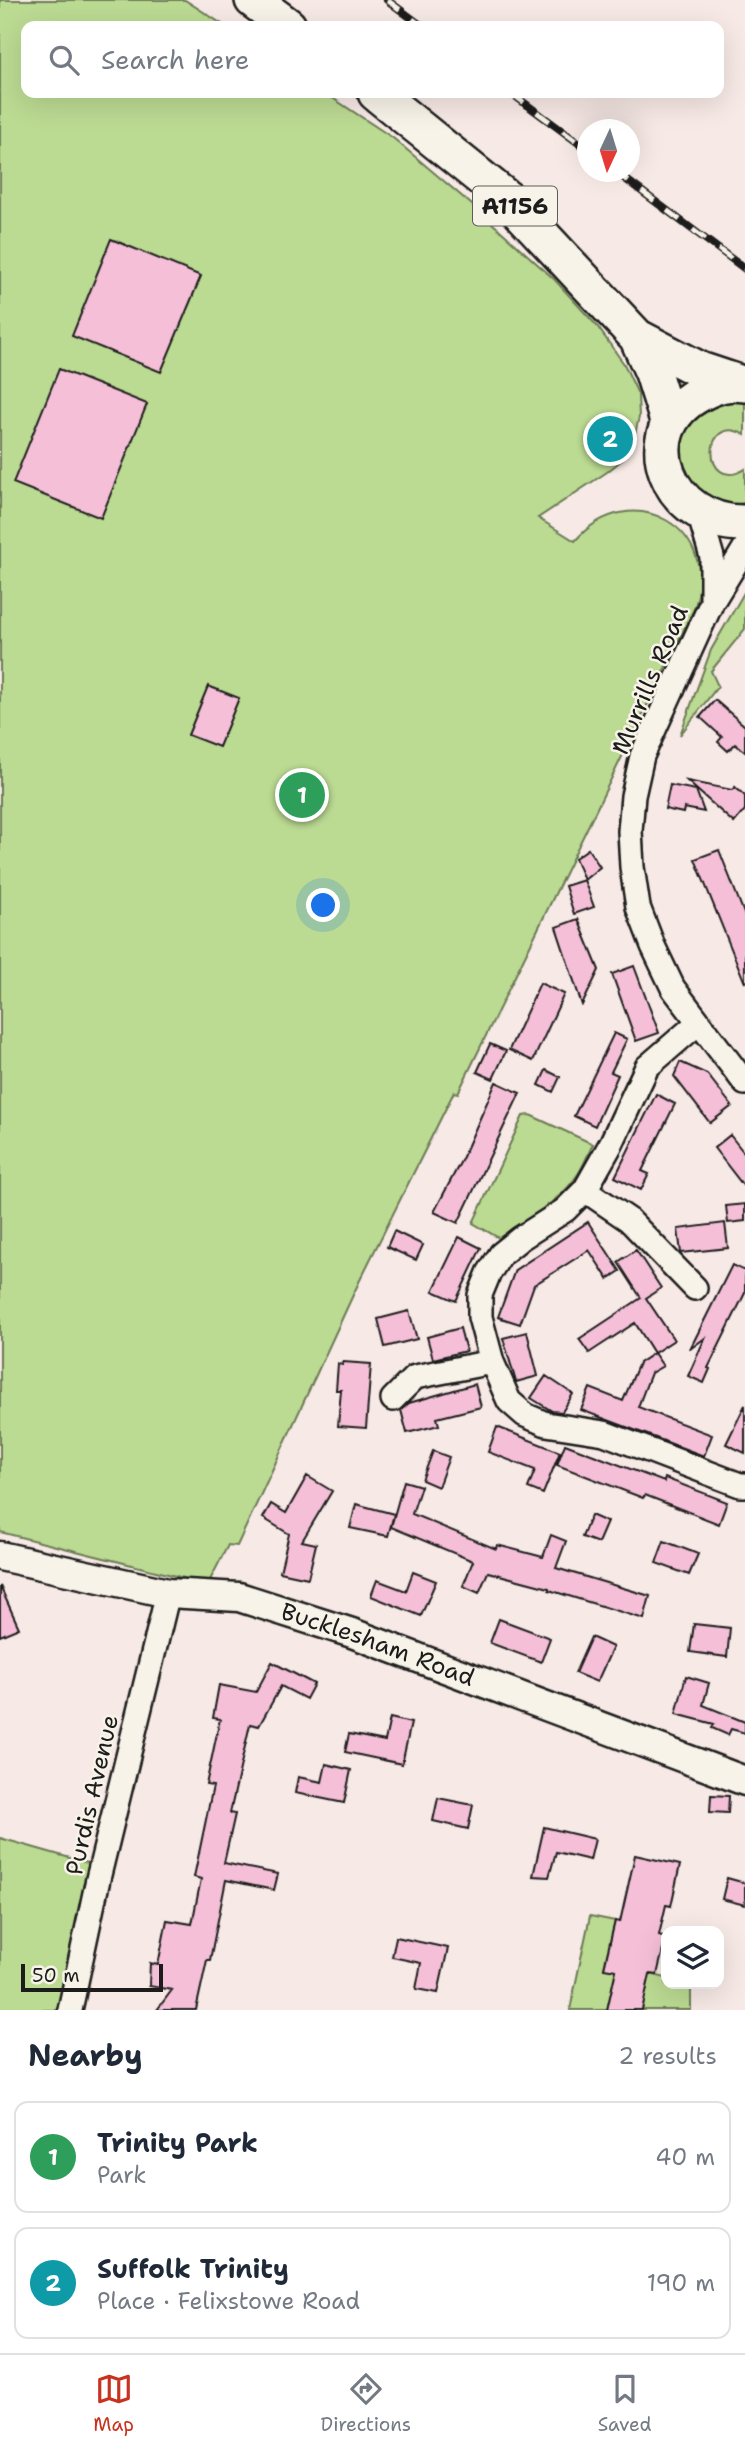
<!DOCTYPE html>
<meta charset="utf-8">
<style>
body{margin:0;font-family:"Shantell Sans",sans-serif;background:#f2f2f3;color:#1f2937}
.controls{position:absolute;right:21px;bottom:21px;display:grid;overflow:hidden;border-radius:14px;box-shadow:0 7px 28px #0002}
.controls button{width:63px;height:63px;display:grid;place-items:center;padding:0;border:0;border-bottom:2px solid #e0e1e3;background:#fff;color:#1f2937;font:35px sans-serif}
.compass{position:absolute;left:577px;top:119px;width:63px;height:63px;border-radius:50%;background:#fff;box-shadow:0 7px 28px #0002;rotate:184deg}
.scale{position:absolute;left:21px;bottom:18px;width:142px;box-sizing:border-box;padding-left:7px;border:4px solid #1c1c1c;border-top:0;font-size:19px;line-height:24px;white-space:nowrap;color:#1c1c1c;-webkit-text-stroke:5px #f7f3e8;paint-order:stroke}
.you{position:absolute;left:324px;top:906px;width:24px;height:24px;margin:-18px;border:5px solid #fff;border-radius:50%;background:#1a73e8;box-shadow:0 0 0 10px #1a73e833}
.badge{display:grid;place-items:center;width:46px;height:46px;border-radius:50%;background:#c8321e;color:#fff;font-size:23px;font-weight:700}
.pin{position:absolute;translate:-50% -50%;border:4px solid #fff;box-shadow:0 2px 7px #0006}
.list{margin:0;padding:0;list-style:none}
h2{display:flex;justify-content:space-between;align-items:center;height:91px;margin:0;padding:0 28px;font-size:30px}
h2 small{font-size:23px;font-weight:400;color:#747a83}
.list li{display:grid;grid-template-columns:46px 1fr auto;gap:21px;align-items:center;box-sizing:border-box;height:112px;margin:0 14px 14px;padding:0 14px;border:2px solid #e0e1e3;border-radius:14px}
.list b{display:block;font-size:26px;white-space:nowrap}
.list p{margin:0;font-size:23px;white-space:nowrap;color:#747a83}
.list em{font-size:23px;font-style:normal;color:#747a83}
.icon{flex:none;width:38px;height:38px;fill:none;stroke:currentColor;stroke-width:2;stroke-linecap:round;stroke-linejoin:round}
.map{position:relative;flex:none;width:745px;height:2010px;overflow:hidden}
.search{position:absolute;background:#fff;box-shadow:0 7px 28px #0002;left:21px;right:21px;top:21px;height:77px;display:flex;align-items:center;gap:18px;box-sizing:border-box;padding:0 24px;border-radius:14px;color:#747a83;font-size:26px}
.sheet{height:343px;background:#fff}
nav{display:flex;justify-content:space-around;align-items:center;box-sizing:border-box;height:98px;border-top:2px solid #e0e1e3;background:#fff;font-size:19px;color:#747a83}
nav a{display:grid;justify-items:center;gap:4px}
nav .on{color:#c8321e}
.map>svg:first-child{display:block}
.green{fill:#bbda92;stroke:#6c7b57;stroke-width:2}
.building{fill:#f5bfd8;stroke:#1c1c1c;stroke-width:2}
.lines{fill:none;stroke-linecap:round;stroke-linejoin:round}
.minor-casing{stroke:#1c1c1c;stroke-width:28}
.tertiary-casing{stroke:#1c1c1c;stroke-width:33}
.primary-casing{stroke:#1c1c1c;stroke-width:40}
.minor{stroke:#f7f3e8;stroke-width:23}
.tertiary{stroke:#f7f3e8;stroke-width:28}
.primary{stroke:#f7f3e8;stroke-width:35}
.rail-casing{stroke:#1c1c1c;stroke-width:8}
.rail{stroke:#f7f3e8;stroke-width:5;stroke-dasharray:16;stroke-linecap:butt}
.labels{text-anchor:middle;stroke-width:5;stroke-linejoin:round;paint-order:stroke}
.shield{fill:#f7f3e8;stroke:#5e5c59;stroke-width:2}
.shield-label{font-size:23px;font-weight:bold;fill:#1c1c1c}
.street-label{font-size:24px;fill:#1c1c1c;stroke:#f7f3e8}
</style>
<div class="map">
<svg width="745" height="2010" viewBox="0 0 745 2010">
<rect width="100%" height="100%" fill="#f7e9e5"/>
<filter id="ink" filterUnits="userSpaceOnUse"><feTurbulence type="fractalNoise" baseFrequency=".0143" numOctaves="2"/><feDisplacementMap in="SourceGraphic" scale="14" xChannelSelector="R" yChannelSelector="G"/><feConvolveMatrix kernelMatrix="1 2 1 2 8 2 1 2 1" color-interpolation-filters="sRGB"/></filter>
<g filter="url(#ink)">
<!-- green -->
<path class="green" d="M0 0H185L225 26H26V93H325L393 138 471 204 554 279 597 326 624 364 638 394 639 417 634 439 623 459 607 472 538 518 575 541C631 476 723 528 694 609L458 1093 454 1092 359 1282 237 1546 228 1545 208 1584 0 1532Z
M729 400 745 402V435C701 410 702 495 745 469V503C690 515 657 444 703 409 710 404 721 403 729 400Z
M745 591V629L711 671 718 686 680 735 711 650Z
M530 1115 593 1144C588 1154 584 1165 578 1174 559 1204 526 1218 499 1238L473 1223 523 1116Z
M0 1838 91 1864 61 2010H0Z
M590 1916 615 1921 604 1967 616 1970 607 2010H570Z
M650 1974 666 1978V1984H691V2010H642Z"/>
<!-- building -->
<path class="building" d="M111 239 201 276 161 372 72 336Z
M59 369 147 404 101 518 13 483Z
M208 686 239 698 219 747 188 735Z
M715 700 745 726V752L735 744 728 751 718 742 722 737 700 717Z
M687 781 732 790 735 787 745 796V810L734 823Z
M670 785 696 790 704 812 684 808 683 813 665 809Z
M588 849 600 867 584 880 575 858Z
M719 850 745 916V983L695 859Z
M584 880 594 907 574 914 565 886Z
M578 919 599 970 582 1005 556 927Z
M634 966 659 1033 636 1041 612 974Z
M540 983 564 994 533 1061 509 1050Z
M614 1033 627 1039 611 1072 618 1075 595 1126 574 1116Z
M490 1044 506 1051 493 1079 477 1072Z
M680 1062 707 1074 732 1106 710 1123 674 1076Z
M546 1070 560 1077 553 1092 539 1085Z
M496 1082 520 1093 458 1223 434 1212 462 1159Z
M656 1094 675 1104 642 1171 649 1174 641 1190 615 1177Z
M730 1135 745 1154V1188L714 1148Z
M745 1204V1221L728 1223 726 1206Z
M588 1222 620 1271 608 1279 589 1250 534 1285 520 1324 498 1317 515 1270Z
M725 1223 728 1248 681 1253 678 1229Z
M394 1231 423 1245 416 1260 387 1247Z
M459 1237 481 1248 456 1301 433 1291Z
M636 1250 661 1288 646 1298 674 1340 654 1353 635 1323 589 1353 579 1339 641 1298 618 1262Z
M732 1265 745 1271V1293L708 1368 710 1369 704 1383 688 1376 705 1338 690 1349Z
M409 1311 417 1339 385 1347 378 1319Z
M460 1328 466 1351 433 1359 427 1337Z
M527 1332 538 1376 516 1382 503 1338Z
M654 1353 663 1366 651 1373 638 1407 712 1435 704 1456 581 1410 590 1388 623 1401 639 1363Z
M343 1362 371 1364 366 1428 338 1426 341 1390H336L338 1364 343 1365Z
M546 1376 573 1394 562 1412 552 1411 531 1398Z
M475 1384 481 1407 437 1418 439 1425 407 1433 401 1410 409 1403Z
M745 1405V1453L726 1444Z
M497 1427 560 1452 543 1494 528 1488 535 1470 488 1452Z
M565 1444 664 1482 665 1478 727 1502 719 1524 645 1495 643 1498 557 1465Z
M433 1451 449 1457 438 1487 422 1480Z
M307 1476 332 1491 302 1541 316 1544 308 1578 280 1572 289 1534 263 1518 271 1504 286 1513Z
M404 1481 421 1486 412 1514 496 1549 497 1545 543 1557 551 1535 566 1541 556 1568 650 1596 644 1619 549 1590V1588L488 1572 479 1593 463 1586 473 1561 391 1527Z
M356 1504 394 1514 388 1536 350 1528Z
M591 1515 607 1522 598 1543 582 1537Z
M664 1541 698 1554 689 1575 656 1563Z
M413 1572 436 1581 421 1616 371 1596 377 1580 406 1591Z
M0 1586 19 1628 0 1636Z
M499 1619 550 1638 541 1662 490 1643Z
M694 1624 730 1628 727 1657 690 1652Z
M591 1637 613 1647 597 1682 575 1673Z
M272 1662 314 1684 306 1699 281 1686 259 1726 250 1724 230 1813 235 1814 224 1863 278 1874 274 1890 226 1880 210 1960H207L196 2010H157L172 1990 149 1986 150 1963 158 1965 167 1920 192 1924 201 1879 194 1877 213 1786 206 1785 220 1719 213 1718 219 1685 256 1692Z
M686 1676 709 1683 703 1705 745 1722V1733L731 1729 728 1735 712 1728 714 1724 676 1714Z
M390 1718 411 1723 402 1764 345 1752 349 1734 385 1741Z
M326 1764 351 1770 344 1803 295 1793 298 1777 322 1782Z
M711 1795 729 1796 728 1813 710 1812Z
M438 1798 473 1805 468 1829 433 1821Z
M544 1827 595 1839 590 1860 556 1852 549 1877 533 1876Z
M635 1855 680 1865 671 1906 666 1905 659 1935 666 1937 657 1975 650 1974 642 2010H607L616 1970 604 1968 615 1921 620 1922Z
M727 1878 745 1883V1905L722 1899Z
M396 1937 448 1948 438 1993 416 1989 421 1963 392 1957Z"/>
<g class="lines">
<defs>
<path id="minor" d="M699 513 712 557V602
M745 548 712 602 642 756 633 796 630 831 632 867 638 907 653 946 673 988 745 1083
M698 1023 647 1067 611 1144 585 1190 565 1210 521 1238 501 1254 489 1273 480 1295V1317L492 1362 509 1401 525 1415 546 1424 604 1433 740 1485H745
M585 1190 629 1220 695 1288
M393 1399 415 1377 492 1362
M70 2010 98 1879 168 1593"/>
<g id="tertiary">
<path id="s1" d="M0 1556 168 1593 239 1597 352 1633 745 1781"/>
</g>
<path id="primary" d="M253 0 288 26
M376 93 510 201 637 337 653 373 669 424
M637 337 700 370 736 382
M745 384C728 381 714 386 699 394 630 432 668 525 745 523"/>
</defs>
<!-- minor casing -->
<use href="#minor" class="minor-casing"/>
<!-- tertiary casing -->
<use href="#tertiary" class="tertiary-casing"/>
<!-- primary casing -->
<use href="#primary" class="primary-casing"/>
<!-- minor -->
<use href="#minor" class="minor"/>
<!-- tertiary -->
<use href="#tertiary" class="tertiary"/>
<!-- primary -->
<use href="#primary" class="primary"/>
<defs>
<path id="rail" d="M387 0 422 26
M511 93 588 150
M616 172 745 269"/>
</defs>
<!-- rail casing -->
<use href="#rail" class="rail-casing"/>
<!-- rail -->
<use href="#rail" class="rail"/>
</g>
</g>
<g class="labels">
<!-- shield labels -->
<rect class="shield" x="473" y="186.5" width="84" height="39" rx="5"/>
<g class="shield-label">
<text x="515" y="214">A1156</text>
</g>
<!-- street labels -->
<g class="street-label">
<text transform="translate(650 680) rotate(-67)" y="8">Murrills Road</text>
<text dy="8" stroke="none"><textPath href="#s1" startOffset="390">Bucklesham Road</textPath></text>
<text transform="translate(92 1795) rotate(-77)" y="8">Purdis Avenue</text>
</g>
</g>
</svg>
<div class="controls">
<button><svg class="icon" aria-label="layers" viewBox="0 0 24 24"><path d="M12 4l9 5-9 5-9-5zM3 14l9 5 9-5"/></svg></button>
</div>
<svg class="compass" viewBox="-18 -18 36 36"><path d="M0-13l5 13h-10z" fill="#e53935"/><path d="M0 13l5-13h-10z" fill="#747a83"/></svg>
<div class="scale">50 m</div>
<div class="you"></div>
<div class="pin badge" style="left:302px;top:795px;background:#2e9e5b">1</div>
<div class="pin badge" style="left:610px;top:439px;background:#0f9aa8">2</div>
<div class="search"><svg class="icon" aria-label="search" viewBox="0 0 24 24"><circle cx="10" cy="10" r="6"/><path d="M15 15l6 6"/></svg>Search here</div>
</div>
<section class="sheet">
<h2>Nearby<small>2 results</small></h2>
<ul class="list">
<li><span class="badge" style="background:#2e9e5b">1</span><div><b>Trinity Park</b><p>Park</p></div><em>40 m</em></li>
<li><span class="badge" style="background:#0f9aa8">2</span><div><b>Suffolk Trinity</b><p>Place · Felixstowe Road</p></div><em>190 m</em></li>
</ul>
</section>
<nav>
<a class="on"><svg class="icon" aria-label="map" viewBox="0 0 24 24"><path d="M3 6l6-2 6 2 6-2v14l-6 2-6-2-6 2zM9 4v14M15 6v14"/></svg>Map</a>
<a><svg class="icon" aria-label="directions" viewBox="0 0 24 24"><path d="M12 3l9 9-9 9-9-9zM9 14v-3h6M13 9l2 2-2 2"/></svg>Directions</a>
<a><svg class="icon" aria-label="saved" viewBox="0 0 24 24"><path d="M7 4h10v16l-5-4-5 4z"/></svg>Saved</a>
</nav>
